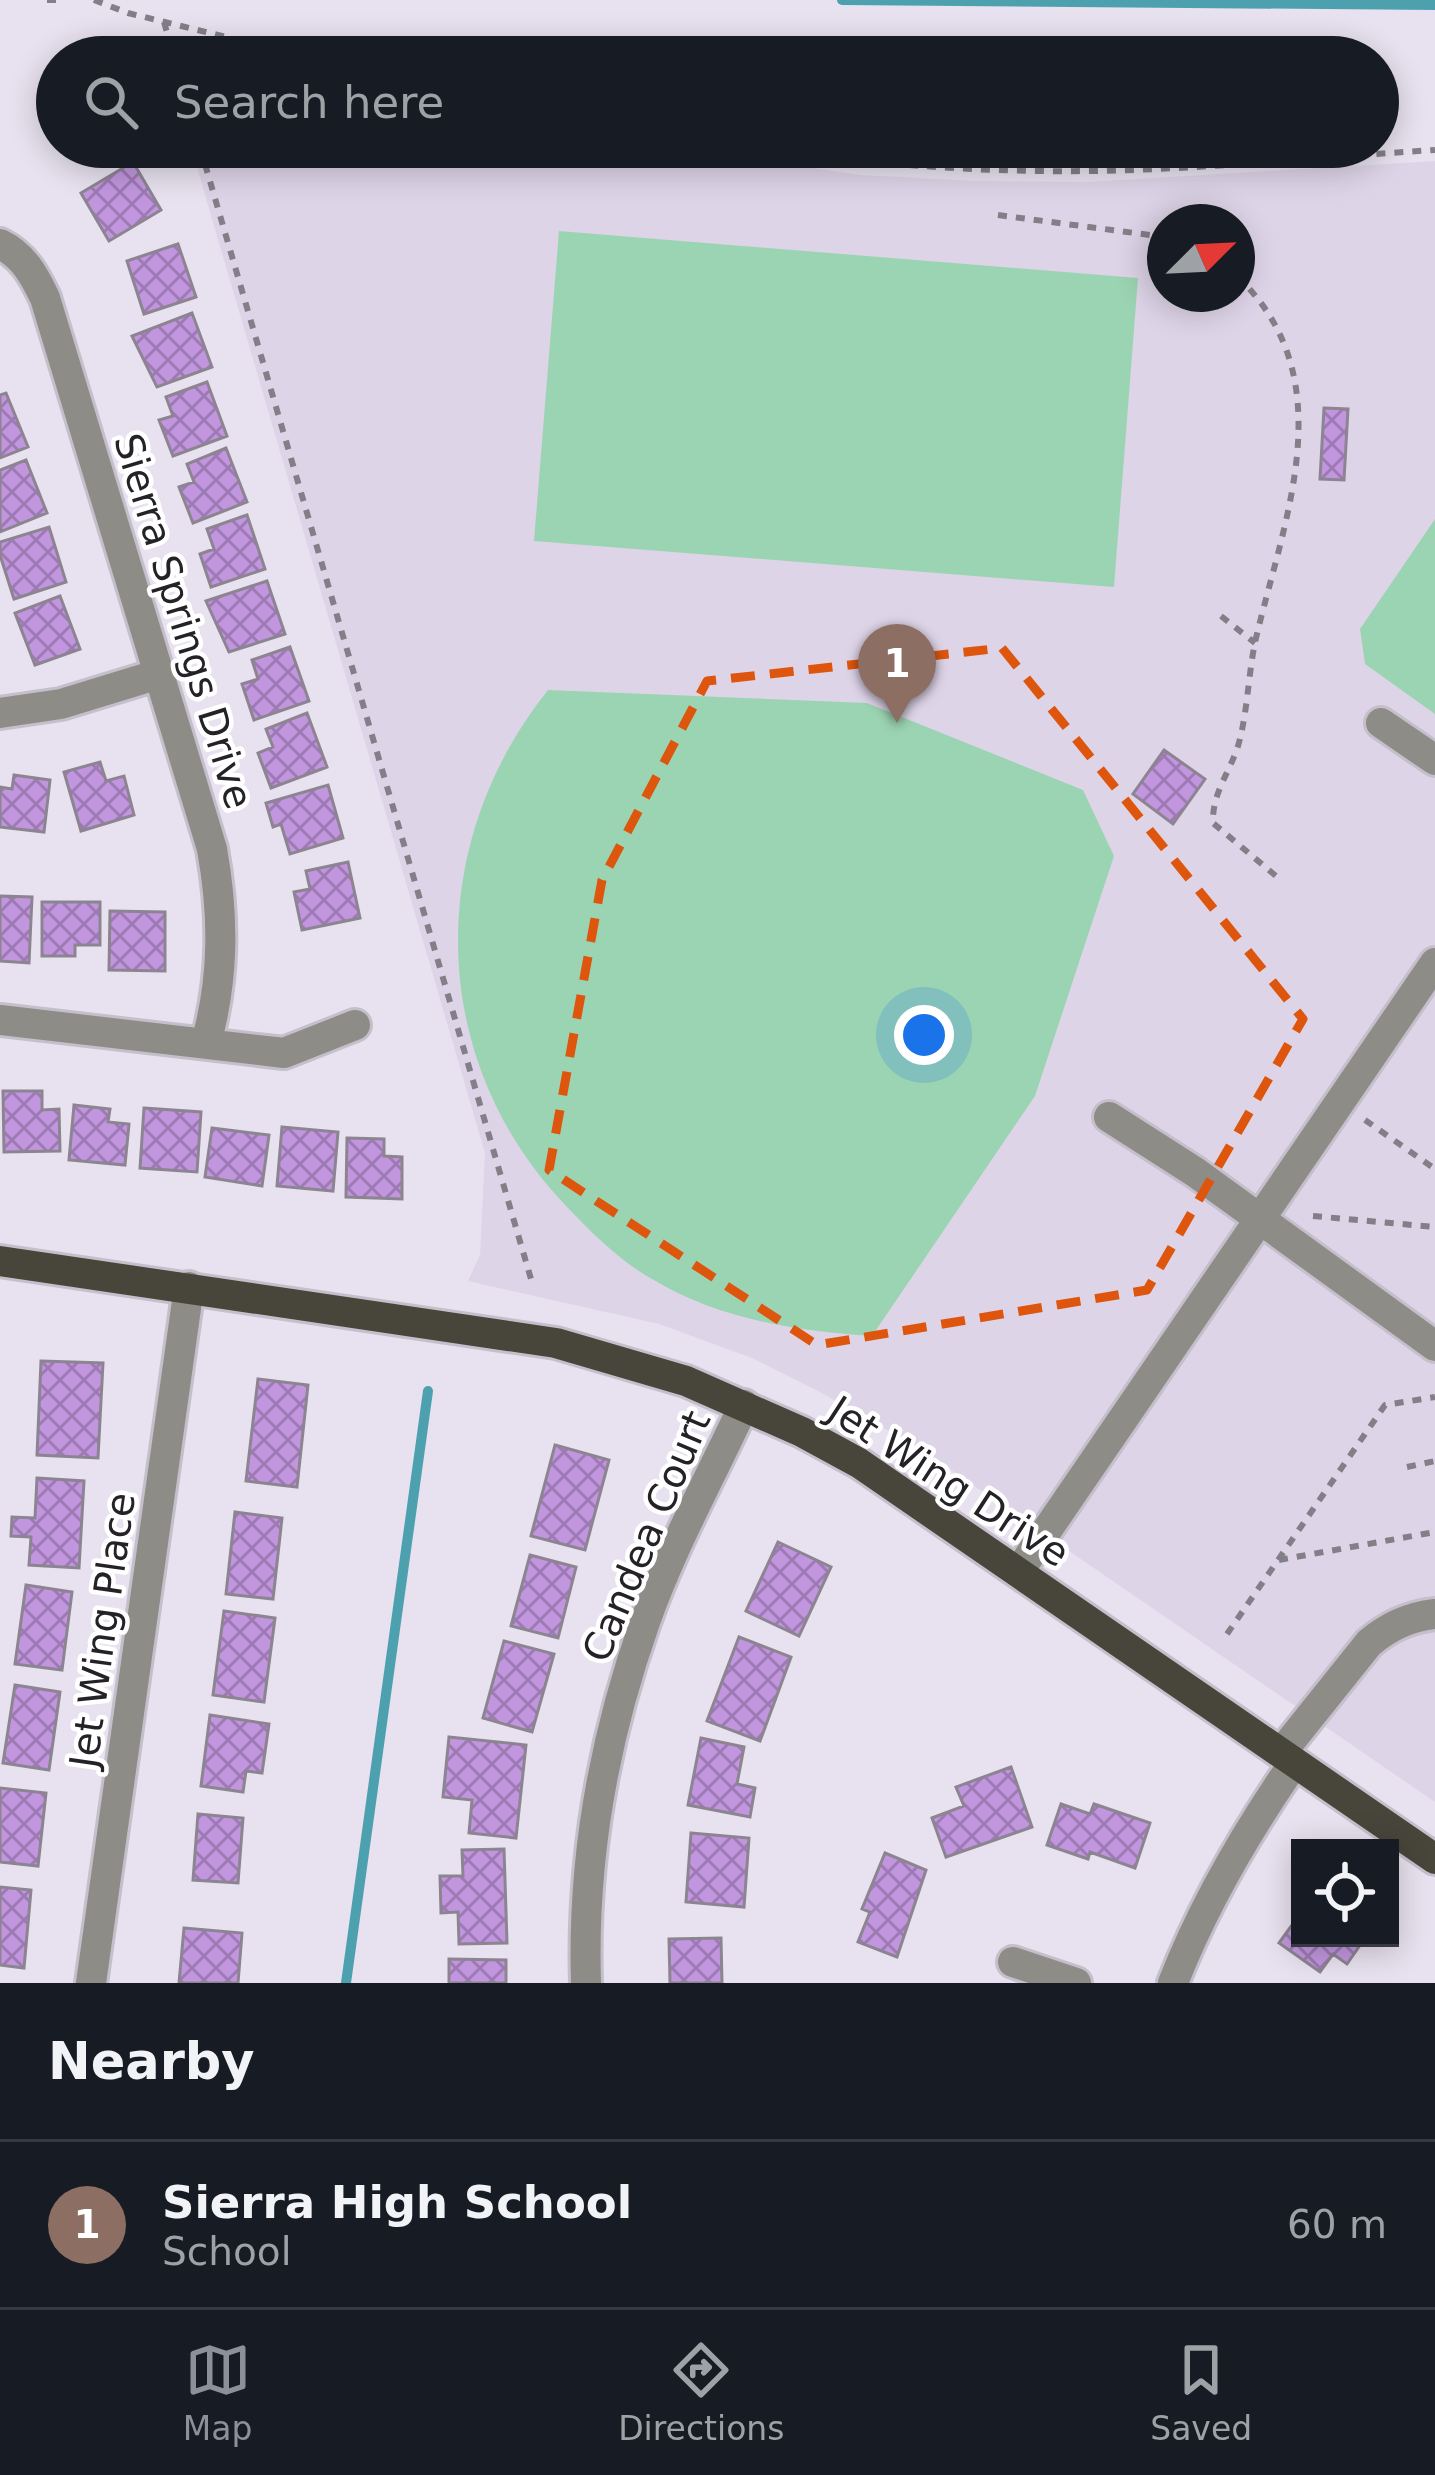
<!DOCTYPE html>
<style>
body{margin:0;font-family:"DejaVu Sans",sans-serif;background:#20242c;color:#f1f3f6}
.controls{position:absolute;right:36px;bottom:36px;display:grid;overflow:hidden;border-radius:0px;box-shadow:0 6px 30px #0003}
.controls button{width:108px;height:108px;display:grid;place-items:center;padding:0;border:0;border-bottom:3px solid #363941;background:#171b24;color:#f1f3f6;font:60px sans-serif}
.compass{position:absolute;left:1147px;top:204px;width:108px;height:108px;border-radius:50%;background:#171b24;box-shadow:0 6px 30px #0003;rotate:66deg}
.you{position:absolute;left:924px;top:1035px;width:42px;height:42px;margin:-30px;border:9px solid #fff;border-radius:50%;background:#1a73e8;box-shadow:0 0 0 18px #1a73e833}
.badge{display:grid;place-items:center;width:78px;height:78px;border-radius:50%;background:#8c9099;color:#fff;font-size:39px;font-weight:700}
.pin{position:absolute;translate:-50% -99px;filter:drop-shadow(0 3px 6px #0008)}
.pin::after{content:'';position:absolute;top:63px;width:42px;height:36px;background:inherit;clip-path:polygon(0 0,100% 0,50% 100%)}
.list{margin:0;padding:0;list-style:none}
h2{display:flex;justify-content:space-between;align-items:center;height:156px;margin:0;padding:0 48px;font-size:51px}
h2 small{font-size:39px;font-weight:400;color:#9ea1a6}
.list li{display:grid;grid-template-columns:78px 1fr auto;gap:36px;align-items:center;box-sizing:border-box;height:168px;padding:0 48px;border-top:3px solid #363941}
.list b{display:block;font-size:45px;white-space:nowrap}
.list p{margin:0;font-size:39px;white-space:nowrap;color:#9ea1a6}
.list em{font-size:39px;font-style:normal;color:#9ea1a6}
.icon{flex:none;width:66px;height:66px;fill:none;stroke:currentColor;stroke-width:2;stroke-linecap:round;stroke-linejoin:round}
.map{position:relative;flex:none;width:1435px;height:1983px;overflow:hidden}
.search{position:absolute;background:#171b24;box-shadow:0 6px 30px #0003;left:36px;right:36px;top:36px;height:132px;display:flex;align-items:center;gap:30px;box-sizing:border-box;padding:0 42px;border-radius:66px;color:#9ea1a6;font-size:45px}
.sheet{height:324px;background:#171b24}
nav{display:flex;justify-content:space-around;align-items:center;box-sizing:border-box;height:168px;border-top:3px solid #363941;background:#171b24;font-size:33px;color:#9ea1a6}
nav a{display:grid;justify-items:center;gap:6px}
nav .on{color:#8c9099}
.map>svg:first-child{display:block}
.built{fill:#ded4e8;fill-rule:evenodd}
.pitch{fill:#9bd4b2}
.lines{fill:none;stroke-linecap:round;stroke-linejoin:round}
.stream{stroke:#4da1af;stroke-width:10}
.building{fill:url(#building-cross-hatch);stroke:#8c8591;stroke-width:3}
.minor-casing{stroke:#c5bfcb;stroke-width:36}
.major-casing{stroke:#c5bfcb;stroke-width:36}
.path{stroke:#837f88;stroke-width:6;stroke-dasharray:9 9;stroke-linecap:butt}
.minor{stroke:#8d8c86;stroke-width:30}
.major{stroke:#48453b;stroke-width:30}
.marked{fill:none;stroke:#de560d;stroke-width:9;stroke-dasharray:24 15;stroke-linejoin:round}
.labels{text-anchor:middle;stroke-width:9;stroke-linejoin:round;paint-order:stroke}
.street-label{font-size:39px;fill:#242227;stroke:#fff}
</style>
<div class="map">
<svg width="1435" height="1983" viewBox="0 0 1435 1983">
<defs>
<pattern id="building-cross-hatch" width="8" height="8" patternUnits="userSpaceOnUse" patternTransform="scale(3)"><rect width="8" height="8" fill="#c196de"/><path d="M0 0l8 8M0 8l8-8" fill="none" stroke="#9d7ab4"/></pattern>
</defs>
<rect width="100%" height="100%" fill="#e8e1ef"/>
<!-- built -->
<path class="built" d="M191 147H667L861 175 975 181 1087 182 1435 161V1802L919 1448 820 1392 752 1358 659 1324 468 1281 480 1255 485 1153ZM1165 222H1237V294H1165Z"/>
<!-- pitch -->
<path class="pitch" d="M559 231 1138 278 1114 587 534 541Z
M1435 519V714L1365 664 1360 629Z
M548 690 867 703 1083 790 1114 856 1035 1096 872 1336C795 1331 718 1319 652 1279 620 1261 593 1234 568 1208 427 1063 423 846 548 690Z"/>
<g class="lines">
<!-- stream -->
<path class="stream" d="M842 0 1435 5
M346 1983 428 1391"/>
</g>
<!-- building -->
<path class="building" d="M133 162 161 210 109 241 81 193Z
M178 244 196 297 144 314 127 261Z
M192 313 212 367 157 387 132 336Z
M207 382 227 436 173 456 159 420 173 416 166 397Z
M6 393 28 447 0 458V395Z
M1324 408 1348 409 1344 480 1320 479Z
M226 448 247 502 193 523 179 487 194 482 187 464Z
M26 460 47 513 0 532V470Z
M247 515 265 569 211 587 200 554 214 549 207 529Z
M49 527 66 582 14 599 0 555V542Z
M267 581 285 634 229 652 206 601Z
M60 596 80 649 35 665 15 613Z
M290 647 309 701 254 720 242 684 258 679 252 660Z
M307 713 327 767 271 788 258 753 273 747 266 729Z
M1164 750 1205 779 1173 824 1133 794Z
M100 762 106 781 124 776 134 815 81 831 64 772Z
M14 775 50 780 44 832 0 827V787L12 789Z
M328 785 343 838 290 854 281 824 273 827 266 803Z
M348 862 360 918 302 930 294 892 310 889 306 871Z
M0 896 32 897 29 963 0 961Z
M42 902H100V945H75V956H42Z
M110 911 165 912V971L109 970Z
M3 1091H42V1110L59 1109 60 1151 4 1152Z
M74 1105 110 1109 108 1122 129 1124 125 1165 69 1160Z
M144 1108 201 1112 197 1172 140 1168Z
M282 1127 338 1132 333 1191 277 1186Z
M212 1128 269 1135 262 1186 205 1177Z
M347 1138 384 1139V1156L402 1157V1199L346 1197Z
M41 1361 103 1363 98 1458 37 1455Z
M258 1379 308 1385 297 1487 246 1481Z
M555 1445 609 1460 585 1550 531 1536Z
M37 1478 84 1481 79 1568 29 1565 31 1537 11 1536 12 1517 35 1518Z
M235 1512 282 1518 273 1599 226 1594Z
M778 1542 831 1567 799 1636 746 1611Z
M530 1555 576 1567 558 1638 511 1626Z
M26 1585 72 1592 62 1670 15 1664Z
M224 1611 275 1618 264 1702 213 1695Z
M739 1637 791 1657 760 1741 707 1721Z
M504 1641 554 1654 532 1732 483 1718Z
M15 1685 60 1692 49 1770 3 1763Z
M210 1715 269 1724 262 1773 246 1771 243 1792 201 1786Z
M449 1737 526 1745 516 1838 469 1833 472 1800 443 1797Z
M701 1738 744 1747 737 1784 755 1788 750 1817 688 1805Z
M1011 1767 1032 1827 946 1857 932 1818 964 1806 956 1787Z
M0 1788 46 1793 38 1866 0 1862Z
M1061 1804 1090 1814 1094 1804 1150 1823 1135 1868 1090 1852 1088 1859 1047 1845Z
M198 1814 243 1818 238 1883 193 1880Z
M691 1833 749 1838 744 1907 686 1902Z
M504 1849 507 1943 459 1944 458 1912 441 1913 440 1876H463L462 1850Z
M885 1853 926 1870 897 1957 858 1942 870 1912 862 1909Z
M0 1887 31 1890 24 1968 0 1965Z
M1300 1914V1938H1365L1347 1964 1333 1954 1320 1972 1279 1943Z
M184 1928 242 1933 238 1983H179Z
M721 1938 722 1983H670L669 1939Z
M449 1959 506 1960V1983H449Z"/>
<g class="lines">
<defs>
<path id="minor" d="M0 244C24 256 34 275 45 298L212 849C224 916 224 978 206 1043
M0 713 61 704 159 674
M1381 723 1435 760
M0 1020 284 1053 355 1025
M1109 1117 1195 1172 1435 1346
M1019 1571 1435 963
M1281 1753 1369 1643C1389 1626 1409 1617 1435 1614
M1013 1962 1076 1983
M91 1983 189 1287
M586 1983C582 1860 604 1738 645 1622 671 1548 711 1476 744 1405
M1173 1983C1203 1906 1247 1831 1294 1763"/>
<path id="major" d="M0 1261 556 1343 686 1381 802 1432 859 1463 1435 1859"/>
</defs>
<!-- minor casing -->
<use href="#minor" class="minor-casing"/>
<!-- major casing -->
<use href="#major" class="major-casing"/>
<!-- path -->
<path class="path" d="M47 0H63
M94 0 128 13 308 57
M164 22 174 57
M200 147 531 1279
M730 147C834 159 936 170 1041 171 1173 173 1304 158 1435 150
M998 215 1165 237
M1237 276C1344 378 1285 516 1256 638 1248 673 1248 712 1238 746 1229 774 1212 793 1213 823L1276 876
M1221 616 1255 643
M1365 1120 1435 1169
M1313 1216 1435 1227
M1407 1467 1435 1461
M1279 1560 1435 1532
M1227 1634 1385 1405 1435 1397"/>
<!-- minor -->
<use href="#minor" class="minor"/>
<!-- major -->
<use href="#major" class="major"/>
</g>
<!-- marked area -->
<path class="marked" d="M1002 648 1303 1019 1147 1290 817 1345 549 1170 602 880 707 681Z"/>
<g class="labels">
<!-- street labels -->
<g class="street-label">
<text transform="translate(184 621) rotate(73)" y="14">Sierra Springs Drive</text>
<text transform="translate(949 1481) rotate(33)" y="14">Jet Wing Drive</text>
<text transform="translate(646 1536) rotate(-67)" y="14">Candea Court</text>
<text transform="translate(102 1630) rotate(-82)" y="14">Jet Wing Place</text>
</g>
</g>
</svg>
<div class="controls">
<button><svg class="icon" aria-label="locate" viewBox="0 0 24 24"><circle cx="12" cy="12" r="6"/><path d="M12 2v4M12 18v4M2 12h4M18 12h4"/></svg></button>
</div>
<svg class="compass" viewBox="-18 -18 36 36"><path d="M0-13l5 13h-10z" fill="#e53935"/><path d="M0 13l5-13h-10z" fill="#9ea1a6"/></svg>
<div class="you"></div>
<div class="pin badge" style="left:897px;top:723px;background:#8d6e63">1</div>
<div class="search"><svg class="icon" aria-label="search" viewBox="0 0 24 24"><circle cx="10" cy="10" r="6"/><path d="M15 15l6 6"/></svg>Search here</div>
</div>
<section class="sheet">
<h2>Nearby<small></small></h2>
<ul class="list">
<li><span class="badge" style="background:#8d6e63">1</span><div><b>Sierra High School</b><p>School</p></div><em>60 m</em></li>
</ul>
</section>
<nav>
<a class="on"><svg class="icon" aria-label="map" viewBox="0 0 24 24"><path d="M3 6l6-2 6 2 6-2v14l-6 2-6-2-6 2zM9 4v14M15 6v14"/></svg>Map</a>
<a><svg class="icon" aria-label="directions" viewBox="0 0 24 24"><path d="M12 3l9 9-9 9-9-9zM9 14v-3h6M13 9l2 2-2 2"/></svg>Directions</a>
<a><svg class="icon" aria-label="saved" viewBox="0 0 24 24"><path d="M7 4h10v16l-5-4-5 4z"/></svg>Saved</a>
</nav>
